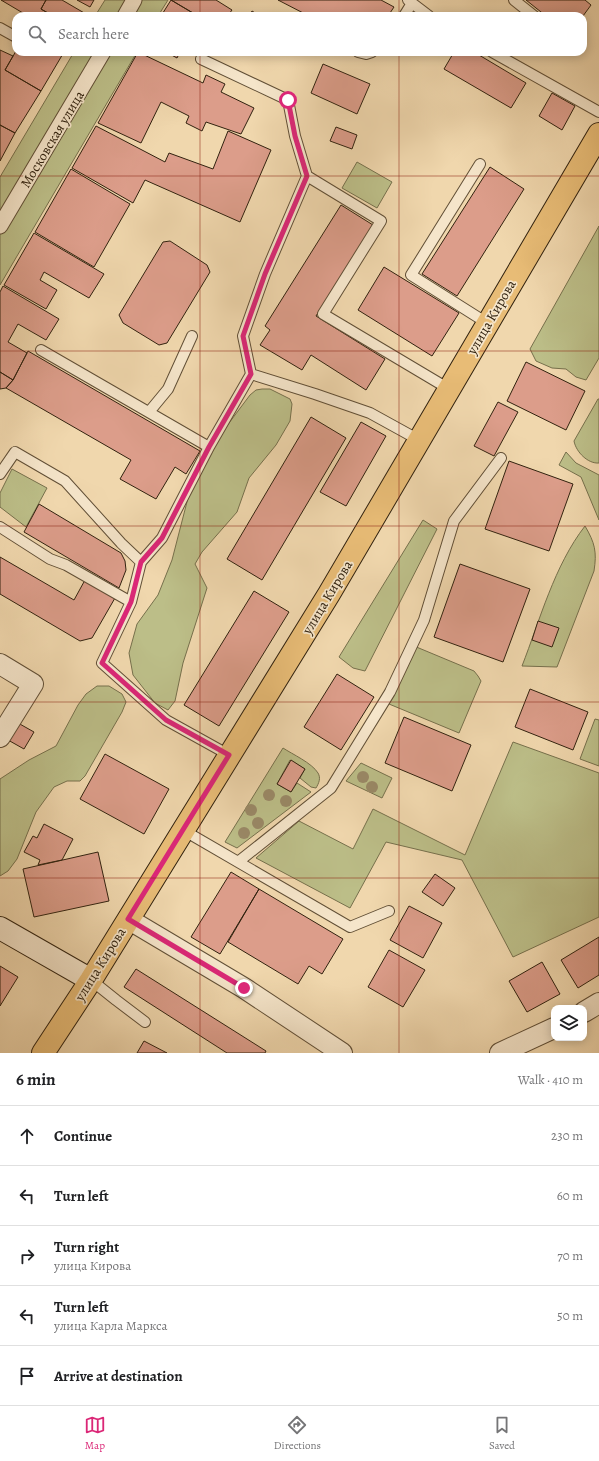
<!DOCTYPE html>
<meta charset="utf-8">
<style>
body{margin:0;font-family:Alegreya,serif;background:#f6f6f6;color:#202124}
.controls{position:absolute;right:12px;bottom:12px;display:grid;overflow:hidden;border-radius:8px;box-shadow:0 2px 10px #0003}
.controls button{width:36px;height:36px;display:grid;place-items:center;padding:0;border:0;border-bottom:1px solid #e0e0e0;background:#fff;color:#202124;font:20px sans-serif}
.stop{position:absolute;width:12px;height:12px;margin:-9px;border:3px solid #db2777;border-radius:50%;background:#fff}
.stop.end{background:#db2777;border-color:#fff;box-shadow:0 1px 4px #0008}
.list{margin:0;padding:0;list-style:none}
h2{display:flex;justify-content:space-between;align-items:center;height:52px;margin:0;padding:0 16px;font-size:17px}
h2 small{font-size:13px;font-weight:400;color:#757577}
.list li{display:grid;grid-template-columns:26px 1fr auto;gap:12px;align-items:center;box-sizing:border-box;height:60px;padding:0 16px;border-top:1px solid #e0e0e0}
.list b{display:block;font-size:15px;white-space:nowrap}
.list p{margin:0;font-size:13px;white-space:nowrap;color:#757577}
.list em{font-size:13px;font-style:normal;color:#757577}
.icon{flex:none;width:22px;height:22px;fill:none;stroke:currentColor;stroke-width:2;stroke-linecap:round;stroke-linejoin:round}
.map{position:relative;flex:none;width:599px;height:1053px;overflow:hidden}
.search{position:absolute;background:#fff;box-shadow:0 2px 10px #0003;left:12px;right:12px;top:12px;height:44px;display:flex;align-items:center;gap:10px;box-sizing:border-box;padding:0 14px;border-radius:12px;color:#757577;font-size:15px}
.sheet{height:352px;background:#fff}
nav{display:flex;justify-content:space-around;align-items:center;box-sizing:border-box;height:56px;border-top:1px solid #e0e0e0;background:#fff;font-size:11px;color:#757577}
nav a{display:grid;justify-items:center;gap:2px}
nav .on{color:#db2777}
.map>svg:first-child{display:block}
.green{fill:#bcbe88;stroke:#76704c}
.building{fill:#dc9d8a;stroke:#31220f}
.lines{fill:none;stroke-linecap:round;stroke-linejoin:round}
.service-casing{stroke:#614f36;stroke-width:12}
.pedestrian-casing{stroke:#614f36;stroke-width:17}
.minor-casing{stroke:#614f36;stroke-width:22}
.secondary-casing{stroke:#31220f;stroke-width:24}
.primary-casing{stroke:#31220f;stroke-width:24}
.service{stroke:#f5e5ca;stroke-width:10}
.pedestrian{stroke:#f5e5ca;stroke-width:15}
.minor{stroke:#f5e5ca;stroke-width:20}
.secondary{stroke:#f5e5ca;stroke-width:22}
.primary{stroke:#e8bc76;stroke-width:22}
.tree{fill:#9a8967}
.route{stroke:#db2777;stroke-width:5}
.grid{fill:none;stroke:#8f2418;stroke-width:1;stroke-opacity:0.55}
.labels{text-anchor:middle;stroke-width:3.5;stroke-linejoin:round;paint-order:stroke}
.street-label{font-size:14px;fill:#31220f;stroke:#f5e5ca}
</style>
<div class="map">
<svg width="599" height="1053" viewBox="0 0 599 1053">
<rect width="100%" height="100%" fill="#f0d7ad"/>
<filter id="stains"><feTurbulence type="fractalNoise" baseFrequency=".005" numOctaves="4"/><feColorMatrix values="0 0 0 0 .2 0 0 0 0 .09 0 0 0 0 .02 0 0 0 .5 -.17"/></filter>
<radialGradient id="worn" r=".72"><stop offset=".6" stop-color="#630" stop-opacity="0"/><stop offset="1" stop-color="#630" stop-opacity=".3"/></radialGradient>
<!-- green -->
<path class="green" d="M105 0H168L158 16H95Z
M74 52H137L0 285V177Z
M357 162 392 182 377 208 342 188Z
M599 226V358L586 380 576 377 566 369 552 368 536 361 530 349Z
M262 389H270L290 399 292 404 290 421 276 445 249 478 237 512 202 552 195 564 207 588 183 663 175 701 168 710 155 703 133 675 129 653 137 624 158 595 172 560 188 498 209 453 229 423 250 395 256 390Z
M598 399H599V463C588 464 576 452 574 441Z
M566 452 576 463 599 475V520L581 477 559 465Z
M12 469 47 488 26 527 0 507V493Z
M423 520 437 529 365 671 353 668 339 657Z
M585 526C595 543 597 552 594 571L557 667 522 666C540 620 554 566 585 526Z
M414 646 474 671 478 676 481 681 459 733 389 704Z
M97 686H109L122 694 126 702 122 712 85 776 80 781H67L54 787 36 812 17 859 8 871 0 876V779L29 760 56 746 78 705 86 694Z
M595 719 599 720V766L580 759Z
M513 742 599 773V917L513 957 462 860 386 842 350 908 256 858 299 821 353 849 373 809 465 855Z
M283 748C292 754 312 763 318 773 321 778 319 783 316 788L311 787 300 778 305 769 290 760 277 784 291 792 297 783 311 792 237 848 225 842Z
M361 763 392 778 382 798 346 781Z"/>
<!-- building -->
<path class="building" d="M1 0H46L41 9 53 16H28Z
M46 0H62L86 14 85 16H53L41 9Z
M77 0H94L90 7Z
M171 0H216L232 10 229 14 233 16H198Z
M171 0 198 16H161Z
M278 0H381L394 7 388 16H309Z
M526 0H585L591 5 583 16H546Z
M252 11 260 16H249Z
M0 50 13 56 5 70 41 91 15 133 0 125Z
M16 51V52H64L41 91 5 70Z
M138 52 203 83 206 75 225 84 221 92 254 108 241 134 206 122 202 131 186 123 189 116 161 102 141 143 98 123Z
M166 52H180L177 58Z
M454 52H474L526 83 511 108 444 69Z
M323 64 370 84 357 114 311 93Z
M552 93 575 106 562 130 539 116Z
M0 125 15 133 0 161Z
M96 126 165 162 169 153 213 169 228 131 271 150 240 222 145 180 133 203 72 168Z
M336 127 357 135 352 149 330 141Z
M490 167 524 189 457 296 422 274Z
M71 169 130 204 94 267 35 232Z
M341 205 373 225 316 316 385 359 366 390 311 355 302 370 260 345 270 330 265 326Z
M34 233 104 274 89 298 44 272 40 280 57 290 46 309 4 285Z
M170 241 207 265 210 272 167 343 159 345 123 323 119 315 163 242Z
M384 267 459 313 432 356 358 310Z
M3 286 59 319 46 340 18 324 8 342 27 353 13 380 0 372V292Z
M28 351 200 451 186 474 175 467 156 499 120 479 131 460 6 388 13 380Z
M526 362 585 391 566 430 507 401Z
M0 372 13 380 6 388 0 389Z
M498 402 518 412 494 456 474 446Z
M311 417 346 438 262 580 227 559Z
M361 422 386 436 346 506 320 492Z
M509 461 573 484 549 551 485 529Z
M39 504 121 553 125 561 126 570 119 588 24 532Z
M0 557 74 600 85 580 115 598 92 638 80 641 0 594Z
M460 564 530 589 503 662 434 637Z
M254 591 289 612 219 726 184 705Z
M538 621 559 628 552 647 532 640Z
M337 674 374 697 341 750 304 727Z
M530 689 588 712 573 750 515 727Z
M404 717 471 745 452 791 385 763Z
M18 723 34 732 24 749 8 740Z
M105 754 169 789 144 834 80 799Z
M291 760 305 769 291 792 277 784Z
M44 824 73 839 62 860 38 865 40 860 24 852 33 836 37 838Z
M98 852 109 901 34 917 23 869Z
M231 872 259 889 220 954 191 937Z
M435 874 455 888 443 906 422 892Z
M259 889 343 939 322 974 309 966 298 984 228 942Z
M409 906 442 923 423 958 390 940Z
M599 937V975L578 988 561 960Z
M389 950 425 970 403 1007 368 987Z
M542 962 560 994 527 1012 509 981Z
M0 966 18 977 0 1006Z
M136 969 266 1051 265 1053H227L124 987Z
M144 1041 167 1053H137Z"/>
<g class="lines">
<defs>
<path id="service" d="M408 0 429 16
M514 0 534 16
M404 16 412 3
M0 28 16 37
M358 52 366 54 372 52
M492 52 599 112
M201 59 288 100 295 136 307 176 265 274 243 336 251 374 315 394 370 413 419 440
M480 164 411 275 487 323
M307 176 381 221 323 314 449 389
M41 350 209 447
M149 412 168 389 192 336
M0 474 15 452 65 481 121 543 141 562
M0 527 50 559 66 565 131 602
M229 755 166 720 102 663 131 602 141 562 162 538 209 447 251 374
M183 830 350 927 389 911
M238 862 331 788 390 692 424 620 454 521 501 458
M91 980 116 1000 145 1022"/>
<path id="pedestrian" d="M125 16 134 0
M0 226 103 52"/>
<path id="minor" d="M0 664 33 684 0 737
M128 919 244 988 342 1053
M584 1012 599 1003
M500 1053 554 1028"/>
<path id="secondary" d="M0 928 91 980"/>
<path id="primary" d="M43 1053 91 980 329 594 599 134"/>
</defs>
<!-- service casing -->
<use href="#service" class="service-casing"/>
<!-- pedestrian casing -->
<use href="#pedestrian" class="pedestrian-casing"/>
<!-- minor casing -->
<use href="#minor" class="minor-casing"/>
<!-- secondary casing -->
<use href="#secondary" class="secondary-casing"/>
<!-- primary casing -->
<use href="#primary" class="primary-casing"/>
<!-- service -->
<use href="#service" class="service"/>
<!-- pedestrian -->
<use href="#pedestrian" class="pedestrian"/>
<!-- minor -->
<use href="#minor" class="minor"/>
<!-- secondary -->
<use href="#secondary" class="secondary"/>
<!-- primary -->
<use href="#primary" class="primary"/>
</g>
<!-- trees -->
<g class="tree">
<circle cx="363" cy="777" r="6"/>
<circle cx="372" cy="787" r="6"/>
<circle cx="269" cy="795" r="6"/>
<circle cx="286" cy="801" r="6"/>
<circle cx="251" cy="810" r="6"/>
<circle cx="258" cy="823" r="6"/>
<circle cx="244" cy="833" r="6"/>
</g>
<g class="lines">
<!-- route -->
<path class="route" d="M244 988 128 919 229 755 166 720 102 663 131 602 141 562 162 538 209 447 251 374 243 336 265 274 307 176 295 136 288 100"/>
</g>
<!-- grid -->
<path class="grid" d="M200 0V16M399 0V16M200 52V1053M399 52V1053M0 176H599M0 351H599M0 526H599M0 702H599M0 878H599"/>
<g class="labels">
<!-- street labels -->
<g class="street-label">
<text transform="translate(52 139) rotate(-59)" y="5">Московская улица</text>
<text transform="translate(491 317) rotate(-60)" y="5">улица Кирова</text>
<text transform="translate(327 597) rotate(-59)" y="5">улица Кирова</text>
<text transform="translate(100 964) rotate(-58)" y="5">улица Кирова</text>
</g>
</g>
<rect width="100%" height="100%" filter="url(#stains)"/>
<rect width="100%" height="100%" fill="url(#worn)"/>
</svg>
<div class="controls">
<button><svg class="icon" aria-label="layers" viewBox="0 0 24 24"><path d="M12 4l9 5-9 5-9-5zM3 14l9 5 9-5"/></svg></button>
</div>
<div class="stop" style="left:288px;top:100px"></div>
<div class="stop end" style="left:244px;top:988px"></div>
<div class="search"><svg class="icon" aria-label="search" viewBox="0 0 24 24"><circle cx="10" cy="10" r="6"/><path d="M15 15l6 6"/></svg>Search here</div>
</div>
<section class="sheet">
<h2>6 min<small>Walk · 410 m</small></h2>
<ul class="list">
<li><svg class="icon" aria-label="ahead" viewBox="0 0 24 24"><path d="M12 20V5M6 11l6-6 6 6"/></svg><div><b>Continue</b></div><em>230 m</em></li>
<li><svg class="icon" aria-label="left" viewBox="0 0 24 24"><path d="M17 20v-9H6M10 6l-5 5 5 5"/></svg><div><b>Turn left</b></div><em>60 m</em></li>
<li><svg class="icon" aria-label="right" viewBox="0 0 24 24"><path d="M7 20v-9h11M14 6l5 5-5 5"/></svg><div><b>Turn right</b><p>улица Кирова</p></div><em>70 m</em></li>
<li><svg class="icon" aria-label="left" viewBox="0 0 24 24"><path d="M17 20v-9H6M10 6l-5 5 5 5"/></svg><div><b>Turn left</b><p>улица Карла Маркса</p></div><em>50 m</em></li>
<li><svg class="icon" aria-label="arrive" viewBox="0 0 24 24"><path d="M6 21V4h12l-3 4 3 4H6"/></svg><div><b>Arrive at destination</b></div></li>
</ul>
</section>
<nav>
<a class="on"><svg class="icon" aria-label="map" viewBox="0 0 24 24"><path d="M3 6l6-2 6 2 6-2v14l-6 2-6-2-6 2zM9 4v14M15 6v14"/></svg>Map</a>
<a><svg class="icon" aria-label="directions" viewBox="0 0 24 24"><path d="M12 3l9 9-9 9-9-9zM9 14v-3h6M13 9l2 2-2 2"/></svg>Directions</a>
<a><svg class="icon" aria-label="saved" viewBox="0 0 24 24"><path d="M7 4h10v16l-5-4-5 4z"/></svg>Saved</a>
</nav>
